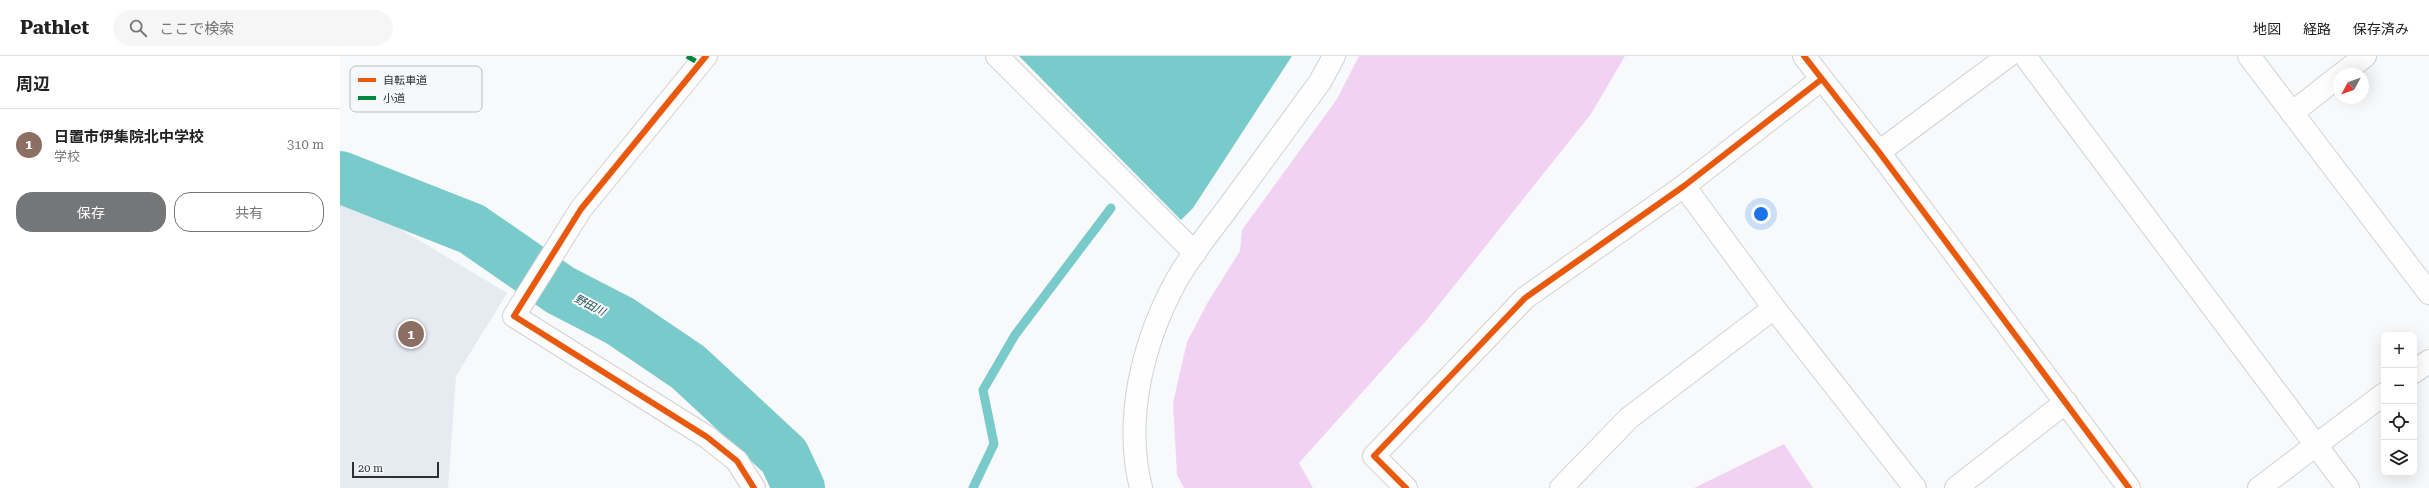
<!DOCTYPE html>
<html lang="ja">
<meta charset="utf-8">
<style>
body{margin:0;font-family:"Roboto Serif","Noto Sans JP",serif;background:#f6f6f6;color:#222}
.controls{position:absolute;right:12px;bottom:12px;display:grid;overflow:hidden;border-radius:8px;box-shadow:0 4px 16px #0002}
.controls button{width:36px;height:36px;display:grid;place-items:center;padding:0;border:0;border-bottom:1px solid #e0e0e0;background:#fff;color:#222;font:20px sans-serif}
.compass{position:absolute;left:1993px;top:12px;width:36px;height:36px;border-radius:50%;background:#fff;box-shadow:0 4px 16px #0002;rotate:229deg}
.scale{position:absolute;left:12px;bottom:10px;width:87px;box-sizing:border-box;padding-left:4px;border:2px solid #2e2f30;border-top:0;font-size:11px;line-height:14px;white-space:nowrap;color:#2e2f30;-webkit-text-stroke:3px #f6f8fc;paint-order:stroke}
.you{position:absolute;left:1421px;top:158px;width:14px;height:14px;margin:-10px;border:3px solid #fff;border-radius:50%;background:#1a73e8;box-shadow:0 0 0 6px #1a73e833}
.badge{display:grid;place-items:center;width:26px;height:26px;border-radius:50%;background:#747677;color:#fff;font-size:13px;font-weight:700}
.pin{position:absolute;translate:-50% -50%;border:2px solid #fff;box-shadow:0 1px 4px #0006}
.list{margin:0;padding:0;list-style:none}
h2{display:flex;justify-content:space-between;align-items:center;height:52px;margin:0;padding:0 16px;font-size:17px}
h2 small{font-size:13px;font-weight:400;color:#767676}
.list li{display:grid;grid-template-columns:26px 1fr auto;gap:12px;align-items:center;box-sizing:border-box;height:72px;padding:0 16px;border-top:1px solid #e0e0e0}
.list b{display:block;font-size:15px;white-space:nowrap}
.list p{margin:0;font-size:13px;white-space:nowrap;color:#767676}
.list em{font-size:13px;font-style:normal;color:#767676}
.actions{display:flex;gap:8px;padding:12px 16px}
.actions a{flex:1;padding:9px 0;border:1px solid #747677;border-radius:16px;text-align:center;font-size:14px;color:#747677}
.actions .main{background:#747677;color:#fff}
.icon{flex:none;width:22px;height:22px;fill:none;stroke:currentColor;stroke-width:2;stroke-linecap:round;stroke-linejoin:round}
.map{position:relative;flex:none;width:2089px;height:432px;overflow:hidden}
header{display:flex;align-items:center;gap:24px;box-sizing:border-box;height:56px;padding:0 20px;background:#fff;border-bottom:1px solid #e0e0e0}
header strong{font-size:19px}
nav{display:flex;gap:22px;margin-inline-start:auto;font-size:14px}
.search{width:280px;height:36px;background:#f6f6f6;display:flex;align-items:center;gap:10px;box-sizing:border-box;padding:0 14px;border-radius:22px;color:#767676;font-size:15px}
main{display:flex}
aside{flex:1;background:#fff}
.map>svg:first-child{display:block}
.built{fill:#e6eaf1}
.forest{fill:#f1d2f3}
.water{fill:#79cacb}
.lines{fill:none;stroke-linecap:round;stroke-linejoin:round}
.stream{stroke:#79cacb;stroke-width:9}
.river{stroke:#79cacb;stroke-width:52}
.minor-casing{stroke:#d0d2d3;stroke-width:24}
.tertiary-casing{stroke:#d0d2d3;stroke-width:24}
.minor{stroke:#fefefe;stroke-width:22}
.tertiary{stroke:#fefefe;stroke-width:22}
.quiet{stroke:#00873e;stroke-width:5;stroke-dasharray:10 5;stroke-linecap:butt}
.cycleway-casing{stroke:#f6f8fc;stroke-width:8}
.cycleway{stroke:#e8590c;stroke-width:6}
.labels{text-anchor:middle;stroke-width:4;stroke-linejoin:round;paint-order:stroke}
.water-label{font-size:11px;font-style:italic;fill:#1d4e4e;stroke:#f6f8fc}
.key{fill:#f6f8fc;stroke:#babcbf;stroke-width:1}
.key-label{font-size:11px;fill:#2e2f30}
</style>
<header>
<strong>Pathlet</strong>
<div class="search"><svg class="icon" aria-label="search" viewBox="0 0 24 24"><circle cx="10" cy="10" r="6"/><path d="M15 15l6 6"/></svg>ここで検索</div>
<nav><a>地図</a><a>経路</a><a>保存済み</a></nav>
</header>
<main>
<aside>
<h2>周辺<small></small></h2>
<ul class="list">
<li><span class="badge" style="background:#8d6e63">1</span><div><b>日置市伊集院北中学校</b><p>学校</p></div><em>310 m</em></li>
</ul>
<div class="actions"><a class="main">保存</a><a>共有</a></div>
</aside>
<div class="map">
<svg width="2089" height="432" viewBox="0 0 2089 432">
<rect width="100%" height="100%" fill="#f7f9fb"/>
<!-- built -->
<path class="built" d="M0 143 38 160 167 237 116 320 108 432H0Z"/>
<!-- forest -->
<path class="forest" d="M1019 0H1285L1251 58 1086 265 959 407 973 432H844L837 419 833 347 847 286 868 246 900 195 902 174 997 43Z
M1444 388 1473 432H1354Z"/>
<!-- water -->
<path class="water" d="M679 0H952L853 152 841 164Z"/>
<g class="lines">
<!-- stream -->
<path class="stream" d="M633 432 654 388 643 334 675 279 771 152"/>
<!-- river -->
<path class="river" d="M0 121 132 173 220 234 280 265 348 311 444 400 459 432"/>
<defs>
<path id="minor" d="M366 0 241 153 174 260 367 381 397 405 414 432
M657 0 855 197
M1464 0 1539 96 1789 432
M1685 0 2008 432
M2002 18 2025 0
M1952 57 1999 20
M1539 96 1668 0
M1344 130 1434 252 1575 432
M2074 316 2089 305
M801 432C784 365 802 288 835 227 849 201 869 177 887 153 918 111 949 69 980 26L994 0
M1066 432 1034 400 1185 242 1344 130 1482 23
M1221 432 1289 362 1434 252
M1616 432 1726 346
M1919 432 2044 338"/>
<path id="tertiary" d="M1909 0 2089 237"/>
</defs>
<!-- minor casing -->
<use href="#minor" class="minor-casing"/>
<!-- tertiary casing -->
<use href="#tertiary" class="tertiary-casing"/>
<!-- minor -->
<use href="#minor" class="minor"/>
<!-- tertiary -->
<use href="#tertiary" class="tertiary"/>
<!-- quiet -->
<path class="quiet" d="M347 0 360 8"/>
<defs>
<path id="cycleway" d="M366 0 241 153 174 260 367 381 397 405 414 432
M1464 0 1539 96 1789 432
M1066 432 1034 400 1185 242 1344 130 1482 23"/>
</defs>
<!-- cycleway casing -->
<use href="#cycleway" class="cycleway-casing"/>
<!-- cycleway -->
<use href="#cycleway" class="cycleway"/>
</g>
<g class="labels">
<!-- water labels -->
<g class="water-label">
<text transform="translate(250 249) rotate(27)" y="4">野田川</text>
</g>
</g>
<!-- legend -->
<rect x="10" y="10" width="132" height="46" rx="6" class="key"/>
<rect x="18" y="22" width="18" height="4" fill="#e8590c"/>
<rect x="18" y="40" width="18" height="4" fill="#00873e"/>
<g class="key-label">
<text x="43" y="28">自転車道</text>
<text x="43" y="46">小道</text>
</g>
</svg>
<div class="controls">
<button>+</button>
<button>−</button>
<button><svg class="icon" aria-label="locate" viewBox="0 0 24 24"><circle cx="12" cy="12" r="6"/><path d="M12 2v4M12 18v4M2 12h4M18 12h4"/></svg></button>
<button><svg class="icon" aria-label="layers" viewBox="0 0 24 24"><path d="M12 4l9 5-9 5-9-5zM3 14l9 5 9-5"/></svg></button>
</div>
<svg class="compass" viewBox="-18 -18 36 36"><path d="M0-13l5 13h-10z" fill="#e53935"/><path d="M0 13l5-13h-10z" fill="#767676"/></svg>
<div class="scale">20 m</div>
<div class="you"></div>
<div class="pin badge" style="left:71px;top:278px;background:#8d6e63">1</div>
</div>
</main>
